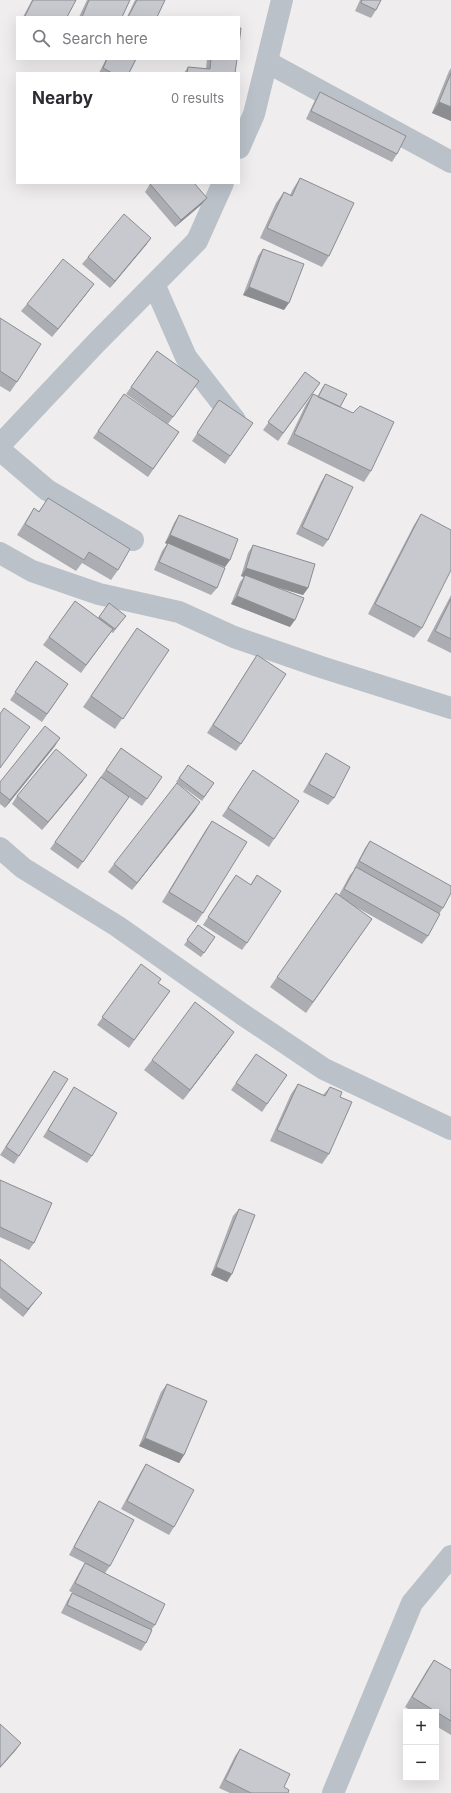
<!DOCTYPE html>
<meta charset="utf-8">
<style>
body{margin:0;font-family:Inter,sans-serif;background:#f2f2f3;color:#2b2b33}
.controls{position:absolute;right:12px;bottom:12px;display:grid;overflow:hidden;border-radius:0px;box-shadow:0 4px 16px #0002}
.controls button{width:36px;height:36px;display:grid;place-items:center;padding:0;border:0;border-bottom:1px solid #e1e1e2;background:#fff;color:#2b2b33;font:20px sans-serif}
.list{margin:0;padding:0;list-style:none}
h2{display:flex;justify-content:space-between;align-items:center;height:52px;margin:0;padding:0 16px;font-size:17px}
h2 small{font-size:13px;font-weight:400;color:#7c7c81}
.icon{flex:none;width:22px;height:22px;fill:none;stroke:currentColor;stroke-width:2;stroke-linecap:round;stroke-linejoin:round}
.map{position:relative;flex:none;width:451px;height:1793px;overflow:hidden}
.search{position:absolute;background:#fff;box-shadow:0 4px 16px #0002;left:16px;top:16px;width:224px;height:44px;display:flex;align-items:center;gap:10px;box-sizing:border-box;padding:0 14px;border-radius:0px;color:#7c7c81;font-size:15px}
.panel{position:absolute;background:#fff;box-shadow:0 4px 16px #0002;left:16px;top:72px;width:224px;height:112px;border-radius:0px}
.map>svg:first-child{display:block}
.lines{fill:none;stroke-linecap:round;stroke-linejoin:round}
.street{stroke:#bac1c8;stroke-width:22}
.wall{fill:#abadb2}
.shaded-wall{fill:#8b8d91}
.building{fill:#c7c9cf;stroke:#8b8d91}
</style>
<div class="map">
<svg width="451" height="1793" viewBox="0 0 451 1793">
<rect width="100%" height="100%" fill="#efeded"/>
<g class="lines">
<!-- street -->
<path class="street" d="M267 62 451 162
M239 148 254 114 282 0
M154 284 186 357 235 420
M0 445 97 342 197 241 223 183
M0 450 47 490 133 540
M0 553 32 571 99 594 179 612 234 637 321 667 451 708
M0 848 23 868 117 926 242 1014 324 1069 451 1129
M333 1793 412 1603 451 1556"/>
</g>
<!-- wall -->
<path class="wall" d="M32 0H76L67 17H23Z
M87 0H130L122 17H79Z
M135 0H165L157 17H127Z
M360 0H381L376 10 371 18 355 11Z
M106 59H136L129 73H99Z
M207 59H237L235 73H184L188 67 206 69Z
M451 68V121L432 113 449 71Z
M320 92 397 154 392 162 306 119 315 100Z
M300 178 329 256 322 267 260 238 276 203 284 192 290 195 293 189Z
M150 184 207 198 201 205 175 227 145 192Z
M151 238 146 245 110 288 82 264 88 257Z
M263 249 284 310 243 295 258 256Z
M94 284 88 292 52 337 21 311 27 304Z
M0 318 17 382 10 392 0 386Z
M157 351 199 381 168 424 126 394Z
M305 372 320 383 278 441 263 430Z
M325 384 340 407 371 471 364 482 287 444 306 404 313 394 318 396 322 388Z
M124 394 179 432 148 477 93 438Z
M219 400 253 423 225 464 192 441Z
M326 474 328 540 323 547 296 534 321 482Z
M48 498 118 570 111 580 82 563 76 571 17 535 27 519 34 508 39 511Z
M421 514 422 628 414 638 368 614 414 525Z
M179 515 230 560 225 567 190 553 217 588 211 595 154 570 162 551 167 544 165 543 174 523Z
M253 545 308 588 303 595 275 587 290 627 231 604 240 582 244 577 241 576 248 553Z
M451 595V653L427 641Z
M75 601 98 618 109 603 126 616 113 633 111 632 81 673 43 645Z
M137 628 169 650 115 729 83 707Z
M257 655 241 744 236 751 207 733Z
M36 661 68 684 42 722 10 700Z
M55 746 5 808 0 804V782Z
M121 748 162 777 142 806 129 797 78 869 50 849Z
M326 753 334 798 328 805 303 792 321 761Z
M188 765 214 783 202 801 176 782Z
M253 770 274 839 269 847 222 816Z
M87 775 82 782 42 830 12 804 17 796Z
M195 810 132 890 108 872 114 864Z
M212 821 203 913 196 923 162 902 205 831Z
M370 841 443 908 439 914 428 936 422 944 354 906 372 919 306 1013 270 987 336 893 339 895 350 875 355 869H354L365 848Z
M257 875 247 943 242 950 203 925 230 883 250 885Z
M198 925 215 937 201 957 184 945Z
M141 964 158 983 170 991 129 1048 97 1025Z
M227 1042 183 1100 144 1070 152 1060Z
M256 1054 287 1075 262 1112 231 1090Z
M54 1071 19 1156 14 1164 0 1155Z
M298 1084 323 1095 330 1087 340 1097 329 1154 322 1164 270 1141 291 1094Z
M74 1087 92 1156 87 1163 43 1137 69 1095Z
M0 1180 34 1243 29 1250 0 1237Z
M239 1209 227 1282 211 1275 233 1216Z
M0 1259 36 1300 23 1317 0 1298Z
M167 1384 184 1455 179 1463 139 1446 161 1392Z
M146 1464 174 1527 169 1535 121 1509 141 1472Z
M99 1501 110 1566 105 1573 155 1625 151 1630 146 1643 141 1651 61 1613 67 1601 72 1593 79 1596 69 1591 80 1571 85 1563 69 1555 94 1509Z
M434 1660 451 1670V1735L436 1726V1712H413L405 1707 427 1670Z
M240 1749 284 1787 288 1793H230L219 1788 235 1756Z"/>
<!-- shaded-wall -->
<path class="shaded-wall" d="M439 102 451 107V121L432 113Z
M207 198 201 205 175 227 181 220Z
M151 238 146 245 110 288 115 281Z
M94 284 88 292 52 337 58 329Z
M249 287 289 303 284 310 243 295Z
M170 535 230 560 225 567 165 543Z
M246 568 308 588 303 595 244 577 245 575 244 577 241 576Z
M237 596 295 620 290 627 231 604Z
M60 738 55 746 5 808 10 800Z
M87 775 82 782 42 830 48 822Z
M200 802 195 810 132 890 137 883Z
M234 1032 227 1042 183 1100 190 1090Z
M216 1267 232 1274 227 1282 211 1275Z
M42 1293 36 1300 23 1317 28 1309Z
M145 1438 184 1455 179 1463 139 1446Z
M21 1743 16 1750 0 1768V1767Z"/>
<!-- building -->
<path class="building" d="M33 0H76L67 17H27L25 16Z
M89 0H130L122 17H82Z
M137 0H165L157 17H128Z
M362 0H381L376 10 361 3Z
M239 28H241L239 45Z
M107 59H136L129 73H112L103 68Z
M211 59H237L235 73H187L188 67 210 69Z
M451 73V107L439 102Z
M320 92 406 136 397 154 311 111Z
M300 178 354 203 329 256 267 228 284 192 292 196Z
M151 183H194L207 198 181 220 150 184Z
M124 214 151 238 115 281 88 257Z
M263 249 304 264 289 303 249 287Z
M63 259 94 284 58 329 27 304Z
M0 318 41 344 17 382 0 371Z
M157 351 199 381 173 417 131 387Z
M305 372 320 383 283 433 268 422Z
M325 384 347 394 340 407 318 397Z
M124 394 179 432 153 469 98 431Z
M313 394 353 413 360 406 394 422 371 471 294 434Z
M219 400 253 423 230 456 197 433Z
M326 474 353 487 328 540 302 527Z
M48 498 130 549 118 570 89 552 84 560 25 524 34 508 39 512Z
M421 514 451 530V570L422 628 375 604Z
M179 515 238 539 230 560 170 535Z
M168 543 225 568 217 588 159 562Z
M253 545 315 564 308 588 246 568Z
M245 575 304 598 295 620 237 596Z
M451 599V639L435 631Z
M75 601 113 629 86 665 49 637Z
M109 603 126 616 115 629 99 617Z
M137 628 169 650 123 719 91 696Z
M257 655 286 674 241 744 213 725Z
M36 661 68 684 47 714 15 692Z
M4 708 30 727 0 768V714Z
M45 726 60 738 10 800 0 792V782Z
M121 748 162 777 147 799 106 770Z
M56 749 87 775 48 822 17 796Z
M326 753 350 767 334 798 309 784Z
M188 765 214 783 204 797 179 778Z
M253 770 299 801 274 839 228 808Z
M101 777 129 797 83 862 55 842Z
M177 783 200 802 137 883 114 864Z
M212 821 247 842 203 913 169 892Z
M370 841 451 886V893L443 908 359 861Z
M356 867 440 914 428 936 344 889Z
M236 875 251 885 257 875 281 891 247 943 208 917Z
M336 893 372 919 313 1002 277 977Z
M198 925 215 937 204 953 187 940Z
M141 964 161 979 158 983 170 991 134 1040 102 1017Z
M195 1002 234 1032 190 1090 152 1060Z
M256 1054 287 1075 267 1104 236 1083Z
M54 1071 68 1079 19 1156 6 1147Z
M298 1084 325 1096 330 1087 342 1092 340 1097 352 1102 329 1154 277 1130Z
M74 1087 117 1113 92 1156 48 1130Z
M0 1180 52 1203 34 1243 0 1227Z
M239 1209 255 1215 232 1274 216 1267Z
M0 1259 42 1293 28 1309 0 1287Z
M167 1384 207 1401 184 1455 145 1438Z
M146 1464 194 1490 174 1527 127 1501Z
M99 1501 134 1520 110 1566 74 1547Z
M85 1563 165 1604 155 1625 75 1583Z
M72 1593 152 1630 146 1643 67 1605Z
M434 1660 451 1670V1721L412 1697Z
M0 1724 21 1743 0 1767Z
M240 1749 290 1774 284 1787 289 1790 288 1793H251L225 1780Z"/>
</svg>
<div class="controls">
<button>+</button>
<button>−</button>
</div>
<div class="search"><svg class="icon" aria-label="search" viewBox="0 0 24 24"><circle cx="10" cy="10" r="6"/><path d="M15 15l6 6"/></svg>Search here</div>
<section class="panel">
<h2>Nearby<small>0 results</small></h2>
<ul class="list">
</ul>
</section>
</div>
